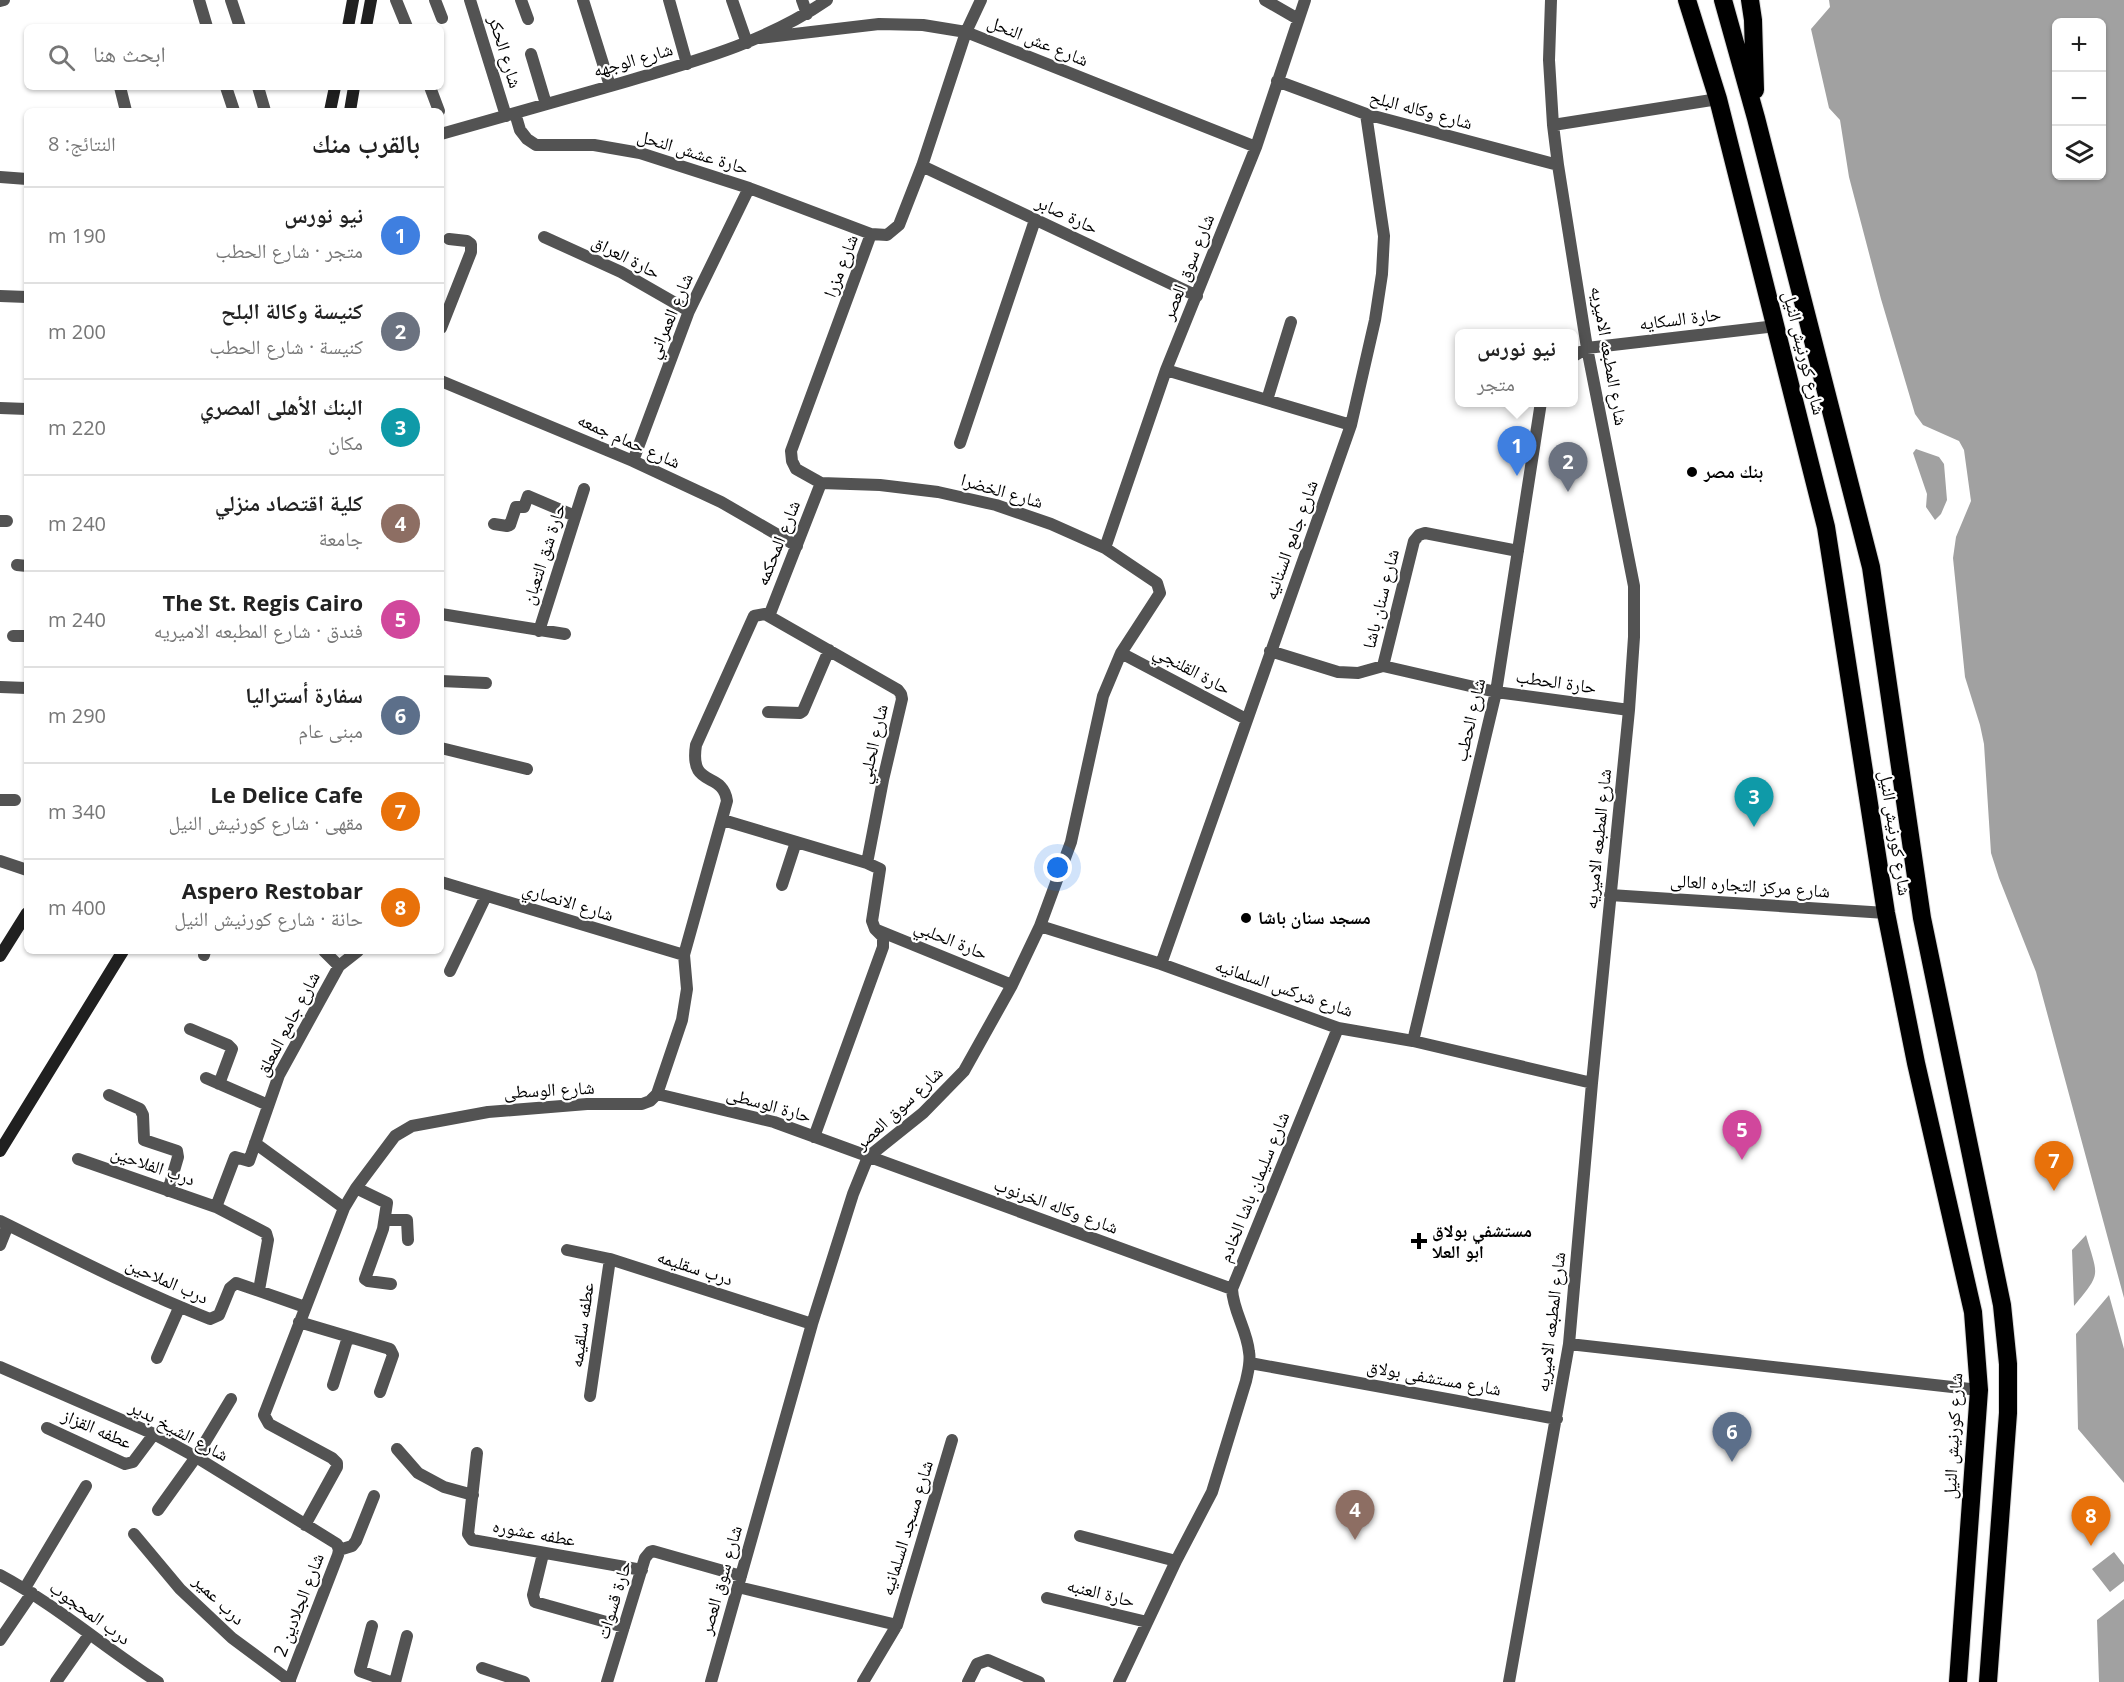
<!DOCTYPE html>
<html lang="ar">
<meta charset="utf-8">
<style>
body{margin:0;font-family:"Open Sans","Noto Naskh Arabic",sans-serif;background:#f2f2f2;color:#222;direction:rtl}
.controls{position:absolute;right:18px;top:18px;display:grid;overflow:hidden;border-radius:9px;box-shadow:0 2px 4px #0004}
.controls button{width:54px;height:54px;display:grid;place-items:center;padding:0;border:0;border-bottom:2px solid #e0e0e0;background:#fff;color:#222;font:30px sans-serif}
.you{position:absolute;left:1058px;top:868px;width:21px;height:21px;margin:-15px;border:4px solid #fff;border-radius:50%;background:#1a73e8;box-shadow:0 0 0 9px #1a73e833}
.badge{display:grid;place-items:center;width:39px;height:39px;border-radius:50%;background:#000;color:#fff;font-size:20px;font-weight:700}
.pin{position:absolute;translate:-50% -50px;filter:drop-shadow(0 2px 3px #0008)}
.pin::after{content:'';position:absolute;top:32px;width:21px;height:18px;background:inherit;clip-path:polygon(0 0,100% 0,50% 100%)}
.popup{position:absolute;left:1455px;top:329px;width:123px;height:78px;box-sizing:border-box;display:grid;place-content:center;border-radius:9px;background:#fff;filter:drop-shadow(0 2px 4px #0005);font-size:20px;white-space:nowrap;color:#767676}
.popup b{font-size:22px;color:#222}
.popup::after{content:'';position:absolute;left:50%;top:100%;margin-left:-12px;border:12px solid transparent;border-top-color:#fff}
.list{margin:0;padding:0;list-style:none}
h2{display:flex;justify-content:space-between;align-items:center;height:78px;margin:0;padding:0 24px;font-size:26px}
h2 small{font-size:20px;font-weight:400;color:#767676}
.list li{display:grid;grid-template-columns:39px 1fr auto;gap:18px;align-items:center;box-sizing:border-box;height:96px;padding:0 24px;border-top:2px solid #e0e0e0}
.list b{display:block;font-size:22px;white-space:nowrap}
.list p{margin:0;font-size:20px;white-space:nowrap;color:#767676}
.list em{font-size:20px;font-style:normal;color:#767676}
.icon{flex:none;width:33px;height:33px;fill:none;stroke:currentColor;stroke-width:2;stroke-linecap:round;stroke-linejoin:round}
.map{position:relative;flex:none;width:2124px;height:1682px;overflow:hidden;direction:ltr}
.search{position:absolute;background:#fff;box-shadow:0 2px 4px #0004;left:24px;top:24px;width:420px;height:66px;display:flex;align-items:center;gap:15px;box-sizing:border-box;padding:0 21px;border-radius:9px;color:#767676;font-size:22px}
.panel{position:absolute;background:#fff;box-shadow:0 2px 4px #0004;left:24px;top:108px;width:420px;height:846px;border-radius:9px;direction:rtl}
.map>svg:first-child{display:block}
.water{fill:#a1a1a1;fill-rule:evenodd}
.lines{fill:none;stroke-linecap:round;stroke-linejoin:round}
.highway-casing{stroke:#dbdbdb;stroke-width:20}
.street{stroke:#535353;stroke-width:12}
.secondary{stroke:#202020;stroke-width:12}
.highway{stroke:#000;stroke-width:18}
.poi-dot{fill:#000;stroke:#fff;stroke-width:2}
.labels{text-anchor:middle;stroke-width:4.5;stroke-linejoin:round;paint-order:stroke}
.street-label{font-size:18px;fill:#000;stroke:#fff}
.poi-label{font-size:18px;font-weight:bold;fill:#000;stroke:#fff;text-anchor:start}
</style>
<div class="map">
<svg width="2124" height="1682" viewBox="0 0 2124 1682">
<rect width="100%" height="100%" fill="#fff"/>
<!-- water -->
<path class="water" d="M1829 0H2124V1298L2036 972 1999 878 1991 853 1984 744 1980 725 1965 677 1953 558 1956 537 1971 501 1964 450 1959 441 1923 425 1915 414 1881 299 1849 177 1840 120 1829 108 1811 29 1830 7ZM2056 22H2102V176H2056Z
M1916 449 1939 457 1944 464 1947 500 1941 514 1935 520 1926 507 1927 494 1913 453Z
M2086 1235C2098 1277 2102 1272 2074 1306L2072 1250Z
M2109 1295 2124 1349V1483L2078 1429 2076 1334Z
M2114 1552 2124 1565V1581L2110 1592 2092 1569Z
M2124 1599V1682H2099L2097 1620Z"/>
<g class="lines">
<defs>
<path id="highway" d="M1687 0 1718 99 1826 527 1886 913 1916 1063 1973 1312 1979 1390 1958 1682
M1723 0 1756 118 1871 567 1922 918 2002 1305 2008 1364V1413L1988 1682
M1750 0 1753 20 1755 90"/>
</defs>
<!-- highway casing -->
<use href="#highway" class="highway-casing"/>
<!-- street -->
<path class="street" d="M199 0 207 27
M231 0 240 27
M396 0 407 27
M435 0 442 18
M470 0 506 116
M521 0 528 19
M583 0 610 86
M669 0 687 64
M732 0 747 43
M802 0 807 14
M1265 0 1298 19
M0 1 4 0
M760 38 879 24 923 25 966 32 1256 147
M531 54 546 104
M1277 81 1366 114 1558 165
M120 87 126 111
M226 87 234 111
M258 87 265 111
M430 87 439 111
M515 113 520 130 527 139 536 145H594L640 153 749 188 871 234 887 235 899 225 922 166 966 32 981 0
M1553 125 1718 99
M441 134C501 117 561 100 621 83 692 62 765 43 827 0
M922 166 1197 296
M0 177 27 179
M544 237 621 272 689 311
M0 296 27 297
M441 328 471 252V244L467 241 449 239
M1574 356 1587 348 1776 326
M1166 370 1351 425
M441 381 633 461 721 502 797 546
M1267 400 1291 322
M0 408 27 409
M960 443 1035 220
M633 461 689 311 749 188
M0 521H7
M494 524 507 526 510 525 516 507H524L528 496 575 516
M1105 548 1166 370 1256 147 1305 0
M17 565 27 566
M441 614 565 634
M769 616 821 483
M539 631 584 489
M13 636H27
M1270 651 1338 672 1358 673 1383 666 1496 692 1629 710
M1121 653 1246 719
M1383 666 1414 541 1419 535 1425 533 1518 551
M441 681 486 683
M0 687 27 688
M768 712 800 713 803 711 829 650
M441 748 527 769
M0 800H15
M723 820 867 863 880 869 872 921 875 929 883 937V947L814 1137
M0 861 27 870
M441 882 684 955
M782 885 796 842
M1610 895 1886 913
M1040 926 1161 964 1338 1028 1413 1041 1592 1083
M877 930 1012 985
M324 951 339 966
M204 955 205 951
M1161 964 1351 425 1375 320 1382 274 1384 236 1366 114
M450 971 486 896
M190 1029 228 1045 232 1049 219 1084
M1413 1041 1496 692 1541 402
M206 1078 268 1105
M657 1094 774 1122 1232 1289
M109 1095 140 1109 143 1115 144 1140 177 1151 178 1157 168 1191
M255 1143 344 1208
M78 1159 216 1207 266 1233 268 1240 259 1290
M356 1188 387 1203 383 1229 365 1279 368 1281 391 1284
M216 1207 235 1157 249 1161 279 1075 339 966 358 951
M385 1220H407L408 1240
M0 1221C69 1255 138 1291 210 1319L219 1315 230 1288 236 1283 305 1307
M0 1245 8 1225
M567 1250 610 1259 812 1324
M299 1322 390 1349 393 1355 380 1392
M1569 1344 1979 1390
M157 1358 179 1308
M1250 1363 1557 1419
M0 1367 154 1434 196 1457 337 1544 339 1550 338 1555 289 1682
M333 1385 348 1337
M590 1396 610 1259
M47 1428 125 1464 133 1462 154 1434
M397 1449 418 1473 444 1487 473 1495
M477 1453 468 1534 472 1540 642 1570
M158 1510 196 1457 231 1399
M305 1525 337 1467V1463L332 1458 269 1424 264 1415 344 1208 356 1188 395 1136 412 1126 488 1112 587 1104H642L650 1101 657 1094 682 1020 687 989 684 955 727 801C723 770 689 790 696 745L754 616 765 614 898 690 901 694 902 699 883 780 867 863
M134 1534 180 1589 232 1638 290 1681
M1080 1536 1176 1561
M339 1550 352 1546 356 1541 374 1496
M543 1554 533 1595 535 1602 624 1627
M0 1575C56 1605 105 1648 158 1682
M738 1587 897 1625
M25 1588 86 1486
M1047 1598 1147 1622
M372 1626 360 1671 390 1682
M0 1640 32 1593
M482 1668 524 1682
M56 1682 89 1635
M395 1682 407 1636
M607 1682 645 1558 650 1552 653 1551 741 1576
M711 1682 812 1324 853 1194 868 1157 923 1113 964 1071 1012 985 1040 926 1071 842 1103 696 1121 653 1160 593 1157 583 1105 548 1051 524 996 505 938 492 880 485 821 483 796 469 792 461 791 451 871 234
M863 1682 897 1625 952 1440
M968 1682 977 1664 988 1660 1039 1682
M1119 1682 1176 1561 1212 1492 1246 1381C1248 1371 1251 1362 1249 1352 1247 1330 1233 1311 1232 1289L1338 1028
M1509 1682 1569 1344 1592 1083 1629 710 1634 637V586L1587 348 1558 165 1553 125 1549 60 1551 0"/>
<!-- secondary -->
<path class="secondary" d="M348 27 353 0
M366 27 371 0
M330 111 335 87
M350 111 354 87
M0 956 27 913
M0 1151 123 951"/>
<!-- highway -->
<use href="#highway" class="highway"/>
</g>
<!-- markers -->
<g class="poi-dot">
<circle cx="1692" cy="472" r="6"/>
<circle cx="1246" cy="918" r="6"/>
<path d="M1416 1232h6v6h6v6h-6v6h-6v-6h-6v-6h6z"/>
</g>
<g class="labels">
<!-- street labels -->
<g class="street-label">
<text transform="translate(1038 41) rotate(22)" y="6">شارع عش النحل</text>
<text transform="translate(505 52) rotate(73)" y="6">شارع الحكر</text>
<text transform="translate(633 60) rotate(-16)" y="6">شارع الوجهه</text>
<text transform="translate(1421 110) rotate(15)" y="6">شارع وكاله البلح</text>
<text transform="translate(693 152) rotate(17)" y="6">حارة عشش النحل</text>
<text transform="translate(1067 215) rotate(25)" y="6">حارة صابر</text>
<text transform="translate(626 257) rotate(27)" y="6">حارة العراق</text>
<text transform="translate(841 266) rotate(-69)" y="6">شارع مزرا</text>
<text transform="translate(1188 267) rotate(-68)" y="6">شارع سوق العصر</text>
<text transform="translate(670 316) rotate(-67)" y="6">شارع العمراني</text>
<text transform="translate(1680 319) rotate(-7)" y="6">حارة السكايه</text>
<text transform="translate(1804 353) rotate(76)" y="6">شارع كورنيش النيل</text>
<text transform="translate(1609 356) rotate(80)" y="6">شارع المطبعه الاميريه</text>
<text transform="translate(629 441) rotate(24)" y="6">شارع حمام جمعه</text>
<text transform="translate(1002 491) rotate(16)" y="6">شارع الخضرا</text>
<text transform="translate(1291 540) rotate(-70)" y="6">شارع جامع السنانيه</text>
<text transform="translate(778 543) rotate(-68)" y="6">شارع المحكمه</text>
<text transform="translate(544 554) rotate(-72)" y="6">حارة شق التعبان</text>
<text transform="translate(1381 599) rotate(-76)" y="6">شارع سنان باشا</text>
<text transform="translate(1192 670) rotate(28)" y="6">حارة القلنجي</text>
<text transform="translate(1556 682) rotate(8)" y="6">حارة الحطب</text>
<text transform="translate(1470 720) rotate(-77)" y="6">شارع الحطب</text>
<text transform="translate(873 744) rotate(-77)" y="6">شارع الحلبي</text>
<text transform="translate(1895 833) rotate(81)" y="6">شارع كورنيش النيل</text>
<text transform="translate(1598 839) rotate(-84)" y="6">شارع المطبعه الاميريه</text>
<text transform="translate(1750 886) rotate(4)" y="6">شارع مركز التجاره العالى</text>
<text transform="translate(568 902) rotate(17)" y="6">شارع الانصاري</text>
<text transform="translate(951 940) rotate(22)" y="6">حارة الحلبي</text>
<text transform="translate(1284 988) rotate(19)" y="6">شارع شركس السلمانيه</text>
<text transform="translate(288 1024) rotate(-62)" y="6">شارع جامع المعلق</text>
<text transform="translate(549 1090) rotate(-3)" y="6">شارع الوسطى</text>
<text transform="translate(769 1105) rotate(16)" y="6">حارة الوسطى</text>
<text transform="translate(899 1108) rotate(-43)" y="6">شارع سوق العصر</text>
<text transform="translate(153 1166) rotate(19)" y="6">درب الفلاحين</text>
<text transform="translate(1254 1187) rotate(-68)" y="6">شارع سليمان باشا الخادم</text>
<text transform="translate(1056 1206) rotate(20)" y="6">شارع وكاله الخرنوب</text>
<text transform="translate(695 1268) rotate(18)" y="6">درب سقليمه</text>
<text transform="translate(167 1281) rotate(24)" y="6">درب الملاحين</text>
<text transform="translate(1551 1322) rotate(-83)" y="6">شارع المطبعه الاميريه</text>
<text transform="translate(582 1325) rotate(-82)" y="6">عطفه سلقيمه</text>
<text transform="translate(1434 1378) rotate(10)" y="6">شارع مستشفى بولاق</text>
<text transform="translate(97 1429) rotate(23)" y="6">عطفه القزاز</text>
<text transform="translate(179 1431) rotate(28)" y="6">شارع الشيخ بدير</text>
<text transform="translate(1953 1436) rotate(-87)" y="6">شارع كورنيش النيل</text>
<text transform="translate(907 1528) rotate(-73)" y="6">شارع مسجد السلمانيه</text>
<text transform="translate(534 1533) rotate(10)" y="6">عطفه عشوره</text>
<text transform="translate(721 1580) rotate(-74)" y="6">شارع سوق العصر</text>
<text transform="translate(1101 1593) rotate(14)" y="6">حارة العنبه</text>
<text transform="translate(219 1600) rotate(44)" y="6">درب عمير</text>
<text transform="translate(614 1600) rotate(-73)" y="6">حارة قسوات</text>
<text transform="translate(299 1605) rotate(-69)" y="6">شارع الجلادين 2</text>
<text transform="translate(90 1613) rotate(36)" y="6">درب المحجوب</text>
</g>
<!-- poi labels -->
<g class="poi-label">
<text x="1704" y="478">بنك مصر</text>
<text x="1258" y="924">مسجد سنان باشا</text>
<text x="1432" y="1237">مستشفي بولاق<tspan x="1432" dy="21">ابو العلا</tspan></text>
</g>
</g>
</svg>
<div class="controls">
<button>+</button>
<button>−</button>
<button><svg class="icon" aria-label="layers" viewBox="0 0 24 24"><path d="M12 4l9 5-9 5-9-5zM3 14l9 5 9-5"/></svg></button>
</div>
<div class="you"></div>
<div class="pin badge" style="left:1517px;top:476px;background:#3f7fe0">1</div>
<div class="popup"><b>نيو نورس</b>متجر</div>
<div class="pin badge" style="left:1568px;top:492px;background:#6b7280">2</div>
<div class="pin badge" style="left:1754px;top:827px;background:#0f9aa8">3</div>
<div class="pin badge" style="left:1355px;top:1540px;background:#8d6e63">4</div>
<div class="pin badge" style="left:1742px;top:1160px;background:#d1479c">5</div>
<div class="pin badge" style="left:1732px;top:1462px;background:#5c6f8a">6</div>
<div class="pin badge" style="left:2054px;top:1191px;background:#e8710a">7</div>
<div class="pin badge" style="left:2091px;top:1546px;background:#e8710a">8</div>
<div class="search"><svg class="icon" aria-label="search" viewBox="0 0 24 24"><circle cx="10" cy="10" r="6"/><path d="M15 15l6 6"/></svg>ابحث هنا</div>
<section class="panel">
<h2>بالقرب منك<small>النتائج: 8</small></h2>
<ul class="list">
<li><span class="badge" style="background:#3f7fe0">1</span><div><b>نيو نورس</b><p>متجر · شارع الحطب</p></div><em>190 m</em></li>
<li><span class="badge" style="background:#6b7280">2</span><div><b>كنيسة وكالة البلح</b><p>كنيسة · شارع الحطب</p></div><em>200 m</em></li>
<li><span class="badge" style="background:#0f9aa8">3</span><div><b>البنك الأهلى المصري</b><p>مكان</p></div><em>220 m</em></li>
<li><span class="badge" style="background:#8d6e63">4</span><div><b>كلية اقتصاد منزلي</b><p>جامعة</p></div><em>240 m</em></li>
<li><span class="badge" style="background:#d1479c">5</span><div><b>The St. Regis Cairo</b><p>فندق · شارع المطبعه الاميريه</p></div><em>240 m</em></li>
<li><span class="badge" style="background:#5c6f8a">6</span><div><b>سفارة أستراليا</b><p>مبنى عام</p></div><em>290 m</em></li>
<li><span class="badge" style="background:#e8710a">7</span><div><b>Le Delice Cafe</b><p>مقهى · شارع كورنيش النيل</p></div><em>340 m</em></li>
<li><span class="badge" style="background:#e8710a">8</span><div><b>Aspero Restobar</b><p>حانة · شارع كورنيش النيل</p></div><em>400 m</em></li>
</ul>
</section>
</div>
